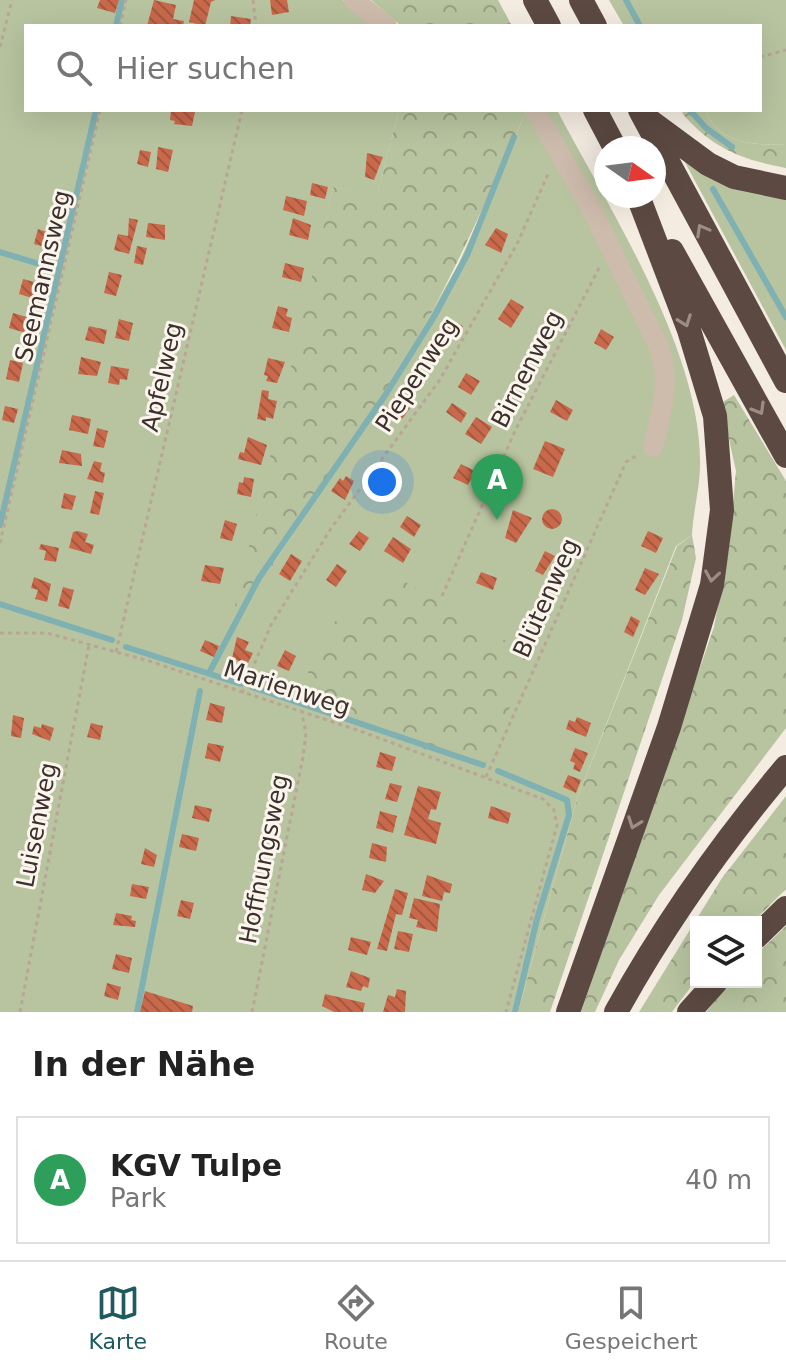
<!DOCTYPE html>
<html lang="de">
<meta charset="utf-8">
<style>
body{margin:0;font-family:"DejaVu Sans",sans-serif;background:#f2f2f2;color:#222}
.controls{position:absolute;right:24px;bottom:24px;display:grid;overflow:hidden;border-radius:0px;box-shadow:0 8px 32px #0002}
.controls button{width:72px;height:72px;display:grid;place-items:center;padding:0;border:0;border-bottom:2px solid #e0e0e0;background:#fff;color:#222;font:40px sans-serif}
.compass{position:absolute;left:594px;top:136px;width:72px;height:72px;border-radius:50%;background:#fff;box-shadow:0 8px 32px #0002;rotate:104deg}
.you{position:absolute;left:382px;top:482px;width:28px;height:28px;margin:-20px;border:6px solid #fff;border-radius:50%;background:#1a73e8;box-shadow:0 0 0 12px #1a73e833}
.badge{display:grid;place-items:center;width:52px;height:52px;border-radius:50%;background:#1f5a5e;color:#fff;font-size:26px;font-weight:700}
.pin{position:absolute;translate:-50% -66px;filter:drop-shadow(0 2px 4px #0008)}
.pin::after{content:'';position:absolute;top:42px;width:28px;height:24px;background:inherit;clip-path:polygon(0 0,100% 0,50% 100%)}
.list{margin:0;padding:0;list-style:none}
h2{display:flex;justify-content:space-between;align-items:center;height:104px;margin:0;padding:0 32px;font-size:34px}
h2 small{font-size:26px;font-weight:400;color:#767676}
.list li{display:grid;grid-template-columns:52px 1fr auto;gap:24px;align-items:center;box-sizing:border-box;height:128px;margin:0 16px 16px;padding:0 16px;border:2px solid #e0e0e0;border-radius:0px}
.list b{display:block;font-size:30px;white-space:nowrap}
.list p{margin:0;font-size:26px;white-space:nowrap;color:#767676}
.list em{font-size:26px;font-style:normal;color:#767676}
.icon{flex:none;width:44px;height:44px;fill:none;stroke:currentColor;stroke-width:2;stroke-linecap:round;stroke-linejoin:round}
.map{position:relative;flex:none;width:786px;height:1012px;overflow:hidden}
.search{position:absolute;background:#fff;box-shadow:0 8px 32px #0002;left:24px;right:24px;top:24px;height:88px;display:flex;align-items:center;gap:20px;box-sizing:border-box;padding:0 28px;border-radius:0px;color:#767676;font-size:30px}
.sheet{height:248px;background:#fff}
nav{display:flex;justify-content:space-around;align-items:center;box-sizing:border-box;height:112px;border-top:2px solid #e0e0e0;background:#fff;font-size:22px;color:#767676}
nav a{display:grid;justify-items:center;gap:4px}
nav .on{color:#1f5a5e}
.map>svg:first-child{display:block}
.green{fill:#b8c4a0}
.forest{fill:url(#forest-crowns)}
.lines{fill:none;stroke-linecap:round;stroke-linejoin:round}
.stream{stroke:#7fb0b2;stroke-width:6}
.building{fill:url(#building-back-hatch)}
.path{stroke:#b9a596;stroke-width:3;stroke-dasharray:4 4;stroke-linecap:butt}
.street{stroke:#cdbbac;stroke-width:20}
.highway{stroke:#5c4a42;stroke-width:24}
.oneway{stroke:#9c8e87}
.labels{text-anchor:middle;stroke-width:6;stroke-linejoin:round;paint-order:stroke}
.street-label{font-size:24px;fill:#3b302b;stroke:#fbf5ee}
</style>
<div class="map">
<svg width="786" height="1012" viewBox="0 0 786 1012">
<defs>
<pattern id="forest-crowns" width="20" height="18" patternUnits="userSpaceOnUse" patternTransform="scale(2)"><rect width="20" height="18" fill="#b8c4a0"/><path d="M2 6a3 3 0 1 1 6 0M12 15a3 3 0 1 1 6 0" fill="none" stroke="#97a083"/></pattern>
<pattern id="building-back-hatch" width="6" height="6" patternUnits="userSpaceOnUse" patternTransform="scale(2)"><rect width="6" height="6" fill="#c8694b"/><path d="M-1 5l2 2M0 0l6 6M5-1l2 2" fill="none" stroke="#a4573f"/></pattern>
</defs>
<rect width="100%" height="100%" fill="#f4ebe1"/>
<!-- green -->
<path class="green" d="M0 0H343L375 26H26V110H399L377 197 333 187 241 619 263 579 386 394 459 263 527 110H557C609 209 704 354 700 469 699 491 693 513 692 535L676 546 577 799 518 1012H0Z
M609 0H786V144C754 145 719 145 705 110H760V26H624Z
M681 155 786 197V350Z"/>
<!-- forest -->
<path class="forest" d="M371 0H498L512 26H401Z
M399 110H527C484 207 441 303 386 393 339 470 283 540 241 620L233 615 333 187 377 196Z
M686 110H705C719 145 754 145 786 144V168C743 160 711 148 682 113Z
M734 395 786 481V728L659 895 619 960 595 1012H581L714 627 729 547 736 471 721 403Z
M692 535 696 558 682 620 550 1012H518L577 799 677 546Z
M397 578 444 602 442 612 533 653 483 770 294 703 330 625Z
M786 796V889L753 922H696V980L672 1012H639L722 878Z
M786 926V1012H706L730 982H756V955Z"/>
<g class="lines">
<!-- stream -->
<path class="stream" d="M626 0 640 26
M116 26 122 0
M690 110 706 128 732 147
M713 189 786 317
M0 252 59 270
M0 525 96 110
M0 604 112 640
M126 647 241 684
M209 673 259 578 386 394 435 315 468 253 514 137
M252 687 483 765
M498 771 567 800 569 815 537 919 515 1012
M137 1012 200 691"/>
</g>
<!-- building -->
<path class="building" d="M100 0H119L115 13 97 8Z
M154 0 176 5 173 19 184 21 183 26H147Z
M194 0H215L211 2 205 26 189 22Z
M270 0H287L289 12 272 15Z
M231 16 251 19 250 26H230Z
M171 110 195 112 192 126 174 124 175 121 170 120Z
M158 147 173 150 168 172 156 169Z
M140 150 151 152 148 167 137 164Z
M367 153 383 157 374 180 365 177Z
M312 183 328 187 325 199 310 195Z
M59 195 72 198 67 219 54 212Z
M286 196 307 201 304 216 283 210Z
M129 218 138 220 129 254 114 250 118 234 128 236Z
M293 218 311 225 308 240 289 235Z
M148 223 165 225V240L146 237Z
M496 228 508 234 501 253 485 245Z
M38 229 52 234 48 248 34 244Z
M137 246 147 248 143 265 134 263Z
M285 263 304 268 301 282 282 277Z
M109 272 122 275 116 296 104 293Z
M23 279 42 284 32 298 19 294Z
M511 299 524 307 511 328 498 319Z
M278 306 288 309 286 316 292 318 289 332 272 328Z
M13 313 27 317 26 333 9 328Z
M448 317 463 326 455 338 441 329Z
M119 319 133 323 129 341 115 338Z
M89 326 107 330 104 344 85 340Z
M601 329 614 337 606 350 594 343Z
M81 357 101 362 97 376 78 374Z
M268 358 285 362 277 383 266 381 268 376 264 375Z
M10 360 23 363 19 382 6 379Z
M111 366 129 369 127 380 120 379 119 385 108 383Z
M466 373 480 381 471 395 458 387Z
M262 390 269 391 268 399 277 401 273 419 266 417V421L257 419Z
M397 397 410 408 402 419 388 409Z
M556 400 573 410 567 421 550 412Z
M452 403 467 413 461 423 446 412Z
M5 406 18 409 14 423 2 420Z
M72 415 91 419 88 434 69 430Z
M476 417 492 427 481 444 465 434Z
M97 428 108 431 104 448 93 446Z
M248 437 267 445 261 465 238 459 240 452 244 453Z
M545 441 565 449 553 477 533 469Z
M62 450 81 454 82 466 59 463Z
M94 461 102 463 100 471 105 473 103 483 87 479Z
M461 464 475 471 468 485 453 478Z
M346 476 354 481 345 500 331 491 340 478 343 481Z
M244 477 254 479 251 497 237 494 239 482 243 483Z
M95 491 104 493 99 515 90 513Z
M64 493 76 496 72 510 61 508Z
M542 519a10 10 0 1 1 20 0a10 10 0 1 1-20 0Z
M513 510 532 518 516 543 505 538Z
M407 516 421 525 414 537 400 527Z
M225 520 237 524 232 541 220 538Z
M78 531 88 534 85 542 94 545 91 554 69 548 73 532Z
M359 531 369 538 360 551 349 544Z
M648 531 663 538 656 553 641 546Z
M393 537 411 549 403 563 384 551Z
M41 544 59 548 56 562 44 560 46 551 39 549Z
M545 551 555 556 543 575 535 571Z
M291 554 302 561 290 581 279 574Z
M337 564 347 571 336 587 326 580Z
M205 565 224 568 220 584 201 581Z
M645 568 659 574 645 595 635 590Z
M481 572 497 578 493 590 476 583Z
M34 577 51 584 47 602 35 599 38 590 31 588Z
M63 587 74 590 69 609 58 606Z
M631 616 640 621 633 637 624 632Z
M237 637 249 642 245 650 253 653 247 665 232 658Z
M205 640 219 646 214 657 200 651Z
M285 650 296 656 289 671 277 666Z
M210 703 225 707 222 723 206 720Z
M13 715 24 718 21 738 11 736Z
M577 717 591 723 586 737 566 729 569 720 575 722Z
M91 723 103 726 100 740 87 737Z
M42 724 54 728 50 741 32 734 34 726 41 728Z
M208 743 224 746 220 762 205 758Z
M575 748 588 753 580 772 573 769 575 763 570 761Z
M380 752 396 757 392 771 376 767Z
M568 775 581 780 576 793 563 787Z
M390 783 402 786 397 802 385 799Z
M418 786 441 792 436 810 431 809 428 819 441 823 436 844 404 835Z
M195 805 212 809 209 822 192 818Z
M491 806 511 813 508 824 488 818Z
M380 811 397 816 393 833 376 828Z
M182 834 199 838 196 851 179 847Z
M372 843 387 847 386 862 369 858Z
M145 848 157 855 154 867 141 864Z
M366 874 384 881 375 893 362 890Z
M427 875 452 884 450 893 444 892 442 901 422 896Z
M132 884 149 887 146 899 130 896Z
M395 889 408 893 402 915 396 914 387 951 377 949Z
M414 898 440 904 437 932 416 927 418 920 409 918Z
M181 900 194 903 190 919 177 916Z
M116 913 132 916 131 920 136 921 135 927 113 925Z
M398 931 413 934 409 952 394 949Z
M351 937 371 942 367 955 348 950Z
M116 954 132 958 129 973 112 969Z
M351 971 370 978 368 988 363 986 361 991 346 987Z
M107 983 121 987 118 1000 104 996Z
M397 989 406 991 405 1012H383L388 995 395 997Z
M145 991 193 1006 192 1012H140Z
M325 994 365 1003 363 1012H334L322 1006Z"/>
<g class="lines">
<!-- path -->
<path class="path" d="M253 0 256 26
M120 26 126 0
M0 47 12 0
M760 57 786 50
M0 543 100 110
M442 596 515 431 599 268
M0 633H47L149 661 360 731 543 799 554 810 557 825 506 1012
M116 652 242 110
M242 693 271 625 330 530 439 381 517 244 548 174
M486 777 626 462 636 456
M20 1012 89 645
M252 1012 303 757 306 733 302 714"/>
<!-- street -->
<path class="street" d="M354 0 387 26
M535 110 591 208 659 347C671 382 662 412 653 447"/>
<!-- highway -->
<path class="highway" d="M535 0 549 26
M581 0 595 26
M595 110 615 148
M640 110 786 381
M647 119 708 164 734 177 786 188
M672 251 786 456
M756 937 786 908
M568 1012 669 727 712 585 722 510 715 416 689 330 638 196
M616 1012C664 925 722 843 786 767
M689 1012 716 982"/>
</g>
<!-- one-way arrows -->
<defs><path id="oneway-chevron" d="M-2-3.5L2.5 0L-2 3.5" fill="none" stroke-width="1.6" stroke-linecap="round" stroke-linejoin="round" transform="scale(2)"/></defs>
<g class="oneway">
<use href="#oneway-chevron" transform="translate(702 230) rotate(-119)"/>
<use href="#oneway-chevron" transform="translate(685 321) rotate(70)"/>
<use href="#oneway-chevron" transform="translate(759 409) rotate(60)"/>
<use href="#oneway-chevron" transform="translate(712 576) rotate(99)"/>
<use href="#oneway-chevron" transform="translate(634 823) rotate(110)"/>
</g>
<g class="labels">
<!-- street labels -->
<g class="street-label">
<text transform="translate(43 276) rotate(-77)" y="8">Seemannsweg</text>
<text transform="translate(527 369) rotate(-63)" y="8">Birnenweg</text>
<text transform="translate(417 375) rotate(-57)" y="8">Piepenweg</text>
<text transform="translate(162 377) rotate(-77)" y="8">Apfelweg</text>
<text transform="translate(546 598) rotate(-66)" y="8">Blütenweg</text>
<text transform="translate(287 688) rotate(18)" y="8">Marienweg</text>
<text transform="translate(37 825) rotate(-79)" y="8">Luisenweg</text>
<text transform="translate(264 859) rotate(-79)" y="8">Hoffnungsweg</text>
</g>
</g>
</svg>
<div class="controls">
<button><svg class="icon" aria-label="layers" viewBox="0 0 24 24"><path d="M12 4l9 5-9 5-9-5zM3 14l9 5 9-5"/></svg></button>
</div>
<svg class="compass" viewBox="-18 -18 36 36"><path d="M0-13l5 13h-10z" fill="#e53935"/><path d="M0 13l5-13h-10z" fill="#767676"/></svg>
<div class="you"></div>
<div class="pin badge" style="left:497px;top:520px;background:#2e9e5b">A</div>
<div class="search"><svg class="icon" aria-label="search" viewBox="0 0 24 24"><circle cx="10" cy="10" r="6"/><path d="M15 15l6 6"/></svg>Hier suchen</div>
</div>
<section class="sheet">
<h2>In der Nähe<small></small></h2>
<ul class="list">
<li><span class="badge" style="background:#2e9e5b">A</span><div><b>KGV Tulpe</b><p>Park</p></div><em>40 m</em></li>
</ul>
</section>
<nav>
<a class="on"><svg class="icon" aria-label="map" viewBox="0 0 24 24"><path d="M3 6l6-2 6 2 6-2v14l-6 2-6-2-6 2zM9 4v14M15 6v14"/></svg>Karte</a>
<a><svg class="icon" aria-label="directions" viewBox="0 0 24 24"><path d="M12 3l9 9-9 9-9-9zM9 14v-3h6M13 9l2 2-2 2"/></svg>Route</a>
<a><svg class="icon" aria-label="saved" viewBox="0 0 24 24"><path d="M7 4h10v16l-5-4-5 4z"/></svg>Gespeichert</a>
</nav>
